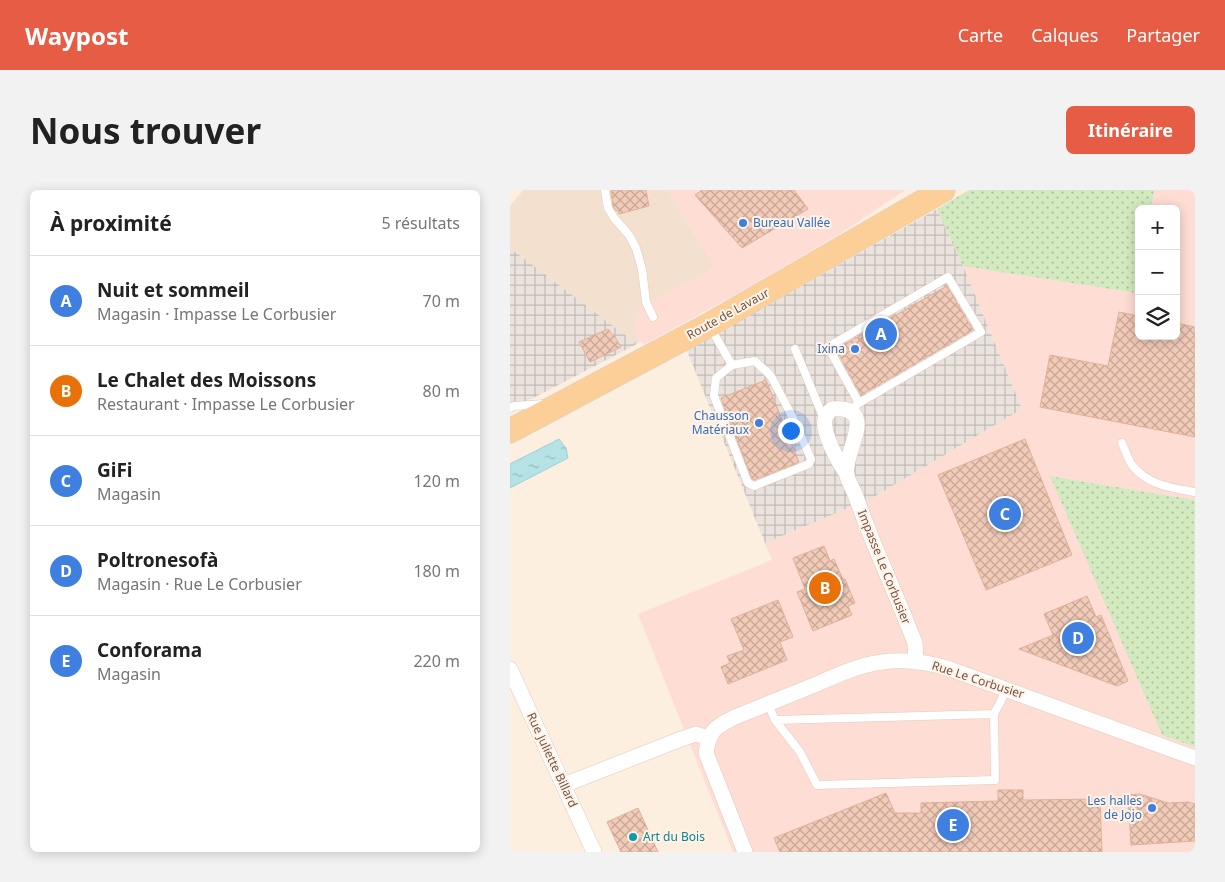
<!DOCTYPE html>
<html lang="fr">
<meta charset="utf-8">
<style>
body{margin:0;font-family:"Noto Sans",sans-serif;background:#f2f2f2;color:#222}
.controls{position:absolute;right:15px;top:15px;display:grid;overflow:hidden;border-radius:8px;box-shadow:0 2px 12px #0003}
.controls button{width:45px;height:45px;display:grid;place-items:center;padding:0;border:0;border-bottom:1px solid #e0e0e0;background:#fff;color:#222;font:25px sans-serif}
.you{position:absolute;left:280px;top:240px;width:18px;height:18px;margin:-12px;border:4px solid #fff;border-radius:50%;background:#1a73e8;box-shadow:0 0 0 8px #1a73e833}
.badge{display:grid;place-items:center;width:32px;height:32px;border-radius:50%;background:#e75c44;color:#fff;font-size:16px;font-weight:700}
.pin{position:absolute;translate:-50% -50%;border:2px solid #fff;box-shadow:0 1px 5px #0006}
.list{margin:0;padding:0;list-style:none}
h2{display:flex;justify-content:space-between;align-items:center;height:65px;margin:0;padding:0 20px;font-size:21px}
h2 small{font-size:16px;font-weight:400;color:#767676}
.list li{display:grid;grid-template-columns:32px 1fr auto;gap:15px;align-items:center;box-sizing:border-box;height:90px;padding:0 20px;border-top:1px solid #e0e0e0}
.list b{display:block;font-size:19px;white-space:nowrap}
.list p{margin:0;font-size:16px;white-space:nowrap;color:#767676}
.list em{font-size:16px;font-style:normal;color:#767676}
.icon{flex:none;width:28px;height:28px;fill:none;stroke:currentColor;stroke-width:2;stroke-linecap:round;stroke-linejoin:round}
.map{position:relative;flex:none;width:685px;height:662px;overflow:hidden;border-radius:8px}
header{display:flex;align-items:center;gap:30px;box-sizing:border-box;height:70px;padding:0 25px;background:#e75c44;color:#fff}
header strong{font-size:24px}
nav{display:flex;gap:28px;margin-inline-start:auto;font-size:18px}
.intro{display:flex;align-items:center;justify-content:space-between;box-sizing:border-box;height:120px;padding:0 30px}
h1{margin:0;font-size:35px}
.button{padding:12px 22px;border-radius:8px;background:#e75c44;color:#fff;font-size:18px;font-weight:700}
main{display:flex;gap:30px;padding:0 30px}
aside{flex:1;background:#fff;border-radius:8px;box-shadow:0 2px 12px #0003}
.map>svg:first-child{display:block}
.residential{fill:#f4e0cf}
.commercial{fill:#fdddd4}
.industrial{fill:url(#industrial-grid)}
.grass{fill:url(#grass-dots)}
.water{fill:url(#water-ripples);stroke:#9bd2d7}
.building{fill:url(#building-cross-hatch);stroke:#e4af98}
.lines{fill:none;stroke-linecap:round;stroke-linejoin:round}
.lane-casing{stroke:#e0cbbc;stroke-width:9}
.street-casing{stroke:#e0cbbc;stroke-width:16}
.primary-casing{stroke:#d8cfcc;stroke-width:25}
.lane{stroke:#fff;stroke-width:8}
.street{stroke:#fff;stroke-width:15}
.primary{stroke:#fccf98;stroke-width:24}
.shop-dot{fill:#3f7fe0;stroke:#fff3e6;stroke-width:2}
.culture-dot{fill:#0f9aa8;stroke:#fff3e6;stroke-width:2}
.labels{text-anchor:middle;stroke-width:4;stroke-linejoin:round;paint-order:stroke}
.shop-label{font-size:12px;fill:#366cbe;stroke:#fff3e6;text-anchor:end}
.street-label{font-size:12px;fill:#735448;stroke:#fff3e6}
.culture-label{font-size:12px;fill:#0d838f;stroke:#fff3e6;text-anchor:start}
</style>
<header>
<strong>Waypost</strong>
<nav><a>Carte</a><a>Calques</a><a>Partager</a></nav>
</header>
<div class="intro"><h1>Nous trouver</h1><a class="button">Itinéraire</a></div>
<main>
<aside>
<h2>À proximité<small>5 résultats</small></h2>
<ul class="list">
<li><span class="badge" style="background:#3f7fe0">A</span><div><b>Nuit et sommeil</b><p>Magasin · Impasse Le Corbusier</p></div><em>70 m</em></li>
<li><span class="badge" style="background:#e8710a">B</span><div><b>Le Chalet des Moissons</b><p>Restaurant · Impasse Le Corbusier</p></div><em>80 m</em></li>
<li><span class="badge" style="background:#3f7fe0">C</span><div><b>GiFi</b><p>Magasin</p></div><em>120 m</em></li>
<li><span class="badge" style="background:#3f7fe0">D</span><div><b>Poltronesofà</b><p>Magasin · Rue Le Corbusier</p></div><em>180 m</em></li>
<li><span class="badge" style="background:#3f7fe0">E</span><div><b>Conforama</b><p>Magasin</p></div><em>220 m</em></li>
</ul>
</aside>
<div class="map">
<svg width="685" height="662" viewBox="0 0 685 662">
<defs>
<pattern id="industrial-grid" width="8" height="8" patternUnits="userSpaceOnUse" patternTransform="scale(1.25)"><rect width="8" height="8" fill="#eae2dc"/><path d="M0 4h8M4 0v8" fill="none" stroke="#c2bab4"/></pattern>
<pattern id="grass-dots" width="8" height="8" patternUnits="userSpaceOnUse" patternTransform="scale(1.25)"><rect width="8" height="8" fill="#d3e9bf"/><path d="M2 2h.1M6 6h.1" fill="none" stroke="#b0bf9d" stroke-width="1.8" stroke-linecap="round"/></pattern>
<pattern id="water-ripples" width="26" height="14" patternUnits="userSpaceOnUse" patternTransform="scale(1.25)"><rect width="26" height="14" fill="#b5e2e5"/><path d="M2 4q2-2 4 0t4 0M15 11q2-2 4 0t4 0" fill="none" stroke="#98babc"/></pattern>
<pattern id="building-cross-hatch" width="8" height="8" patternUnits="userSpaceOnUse" patternTransform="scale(1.25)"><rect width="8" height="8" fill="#f1cab8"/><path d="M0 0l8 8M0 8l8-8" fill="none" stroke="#c8a798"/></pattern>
</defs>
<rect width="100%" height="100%" fill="#fcefe0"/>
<!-- residential -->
<path class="residential" d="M13 0H157L205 77 130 118 123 135 130 151 127 154 0 58V16Z"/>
<!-- commercial -->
<path class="commercial" d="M157 0H395L328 45 223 106 135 154 130 151 123 135 130 118 205 77Z
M644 0H685V310L541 286 652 545 685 557V662H223L128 424 262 370 255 353 362 308 512 219 453 76 624 103 629 81V146H666V19H641Z"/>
<!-- industrial -->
<path class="industrial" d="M427 19 453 76 512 219 362 308 255 353 177 161Z
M0 58 127 154 0 220Z"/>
<!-- grass -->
<path class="grass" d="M459 0H644L641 19H629V81L625 103 453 76 427 19Z
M540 286 685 310V557L652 545Z"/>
<!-- water -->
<path class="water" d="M49 249 56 258 58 268 0 298V274Z"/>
<!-- building -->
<path class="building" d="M104 0H136L139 16 109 24 108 20 106 21 103 16 101 1Z
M192 0H284L298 19 232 58 185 5Z
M437 96 463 140 351 205 326 159Z
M609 122 629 126V146H666V133L685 137V247L530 217 540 165 598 176Z
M98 139 105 147 111 157 80 172 69 152Z
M256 190 289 272 244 290 242 289 211 208Z
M515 249 562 365 476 400 428 285Z
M314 356 320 371 324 369 333 390 335 389 345 413 338 416 342 425 303 441 287 402 295 399 283 368Z
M577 406 586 427 591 425 618 491 607 496 509 459 543 445 534 424Z
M268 410 283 447 270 452 277 470 218 494 211 477 220 473 217 466 234 460 221 429Z
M488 600H513V610L590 609 592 662H270L264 648 376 603 385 623H411V613L488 611Z
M630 604 658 613 678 612 685 614V651L621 655 618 605Z
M128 618 148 662H111L97 632Z"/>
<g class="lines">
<defs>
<path id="lane" d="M95 0 98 18 104 28 119 45 126 58 132 79 136 112 143 127
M200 137 222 175
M285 159 314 229
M245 171 261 186 283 228 301 269 299 274 244 296 238 293 204 206 206 188 222 175Z
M0 218 4 216 34 214
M339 221 349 213 471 142 438 87 318 157 349 213
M612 253C615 260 618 269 622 275 637 295 662 298 685 302
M258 514 265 530 290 562 307 595 485 590 484 524
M265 530 484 524 491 511 496 498"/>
<path id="street" d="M337 284C328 272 312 243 315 229 316 224 319 222 322 219 372 216 331 264 337 286 339 292 342 298 345 304 351 321 357 337 364 354 378 387 392 420 405 453L406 472
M0 479 84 662
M54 595 171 549 186 544 198 548
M235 662 196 563C199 540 205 537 225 527 252 516 279 505 307 494 327 485 349 475 372 472 395 469 418 472 440 479L685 568"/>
<path id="primary" d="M0 241 199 135 433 0"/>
</defs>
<!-- lane casing -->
<use href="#lane" class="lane-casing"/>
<!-- street casing -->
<use href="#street" class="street-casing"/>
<!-- primary casing -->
<use href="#primary" class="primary-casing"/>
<!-- lane -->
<use href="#lane" class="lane"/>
<!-- street -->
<use href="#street" class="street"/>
<!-- primary -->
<use href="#primary" class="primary"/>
</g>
<!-- markers -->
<g class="shop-dot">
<circle cx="233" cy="33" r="5"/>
<circle cx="345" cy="159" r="5"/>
<circle cx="249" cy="233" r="5"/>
<circle cx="642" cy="618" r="5"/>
</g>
<circle class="culture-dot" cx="123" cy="647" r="5"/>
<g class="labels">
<!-- shop labels -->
<g class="shop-label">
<text x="243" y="37" text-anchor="start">Bureau Vallée</text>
<text x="335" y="163">Ixina</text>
<text x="239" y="230">Chausson<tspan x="239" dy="14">Matériaux</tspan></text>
<text x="632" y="615">Les halles<tspan x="632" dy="14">de Jojo</tspan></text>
</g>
<!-- street labels -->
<g class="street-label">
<text transform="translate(218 124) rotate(-29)" y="4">Route de Lavaur</text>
<text transform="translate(374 377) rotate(68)" y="4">Impasse Le Corbusier</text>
<text transform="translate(468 490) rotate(18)" y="4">Rue Le Corbusier</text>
<text transform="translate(42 570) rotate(65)" y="4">Rue Juliette Billard</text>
</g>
<!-- culture labels -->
<g class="culture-label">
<text x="133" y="651">Art du Bois</text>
</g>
</g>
</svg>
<div class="controls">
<button>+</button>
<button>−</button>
<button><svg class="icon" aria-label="layers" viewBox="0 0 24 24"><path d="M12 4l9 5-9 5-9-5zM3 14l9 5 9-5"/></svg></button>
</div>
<div class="you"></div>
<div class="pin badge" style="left:371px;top:144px;background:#3f7fe0">A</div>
<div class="pin badge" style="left:315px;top:398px;background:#e8710a">B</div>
<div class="pin badge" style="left:495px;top:324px;background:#3f7fe0">C</div>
<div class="pin badge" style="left:568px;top:448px;background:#3f7fe0">D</div>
<div class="pin badge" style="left:443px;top:635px;background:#3f7fe0">E</div>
</div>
</main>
